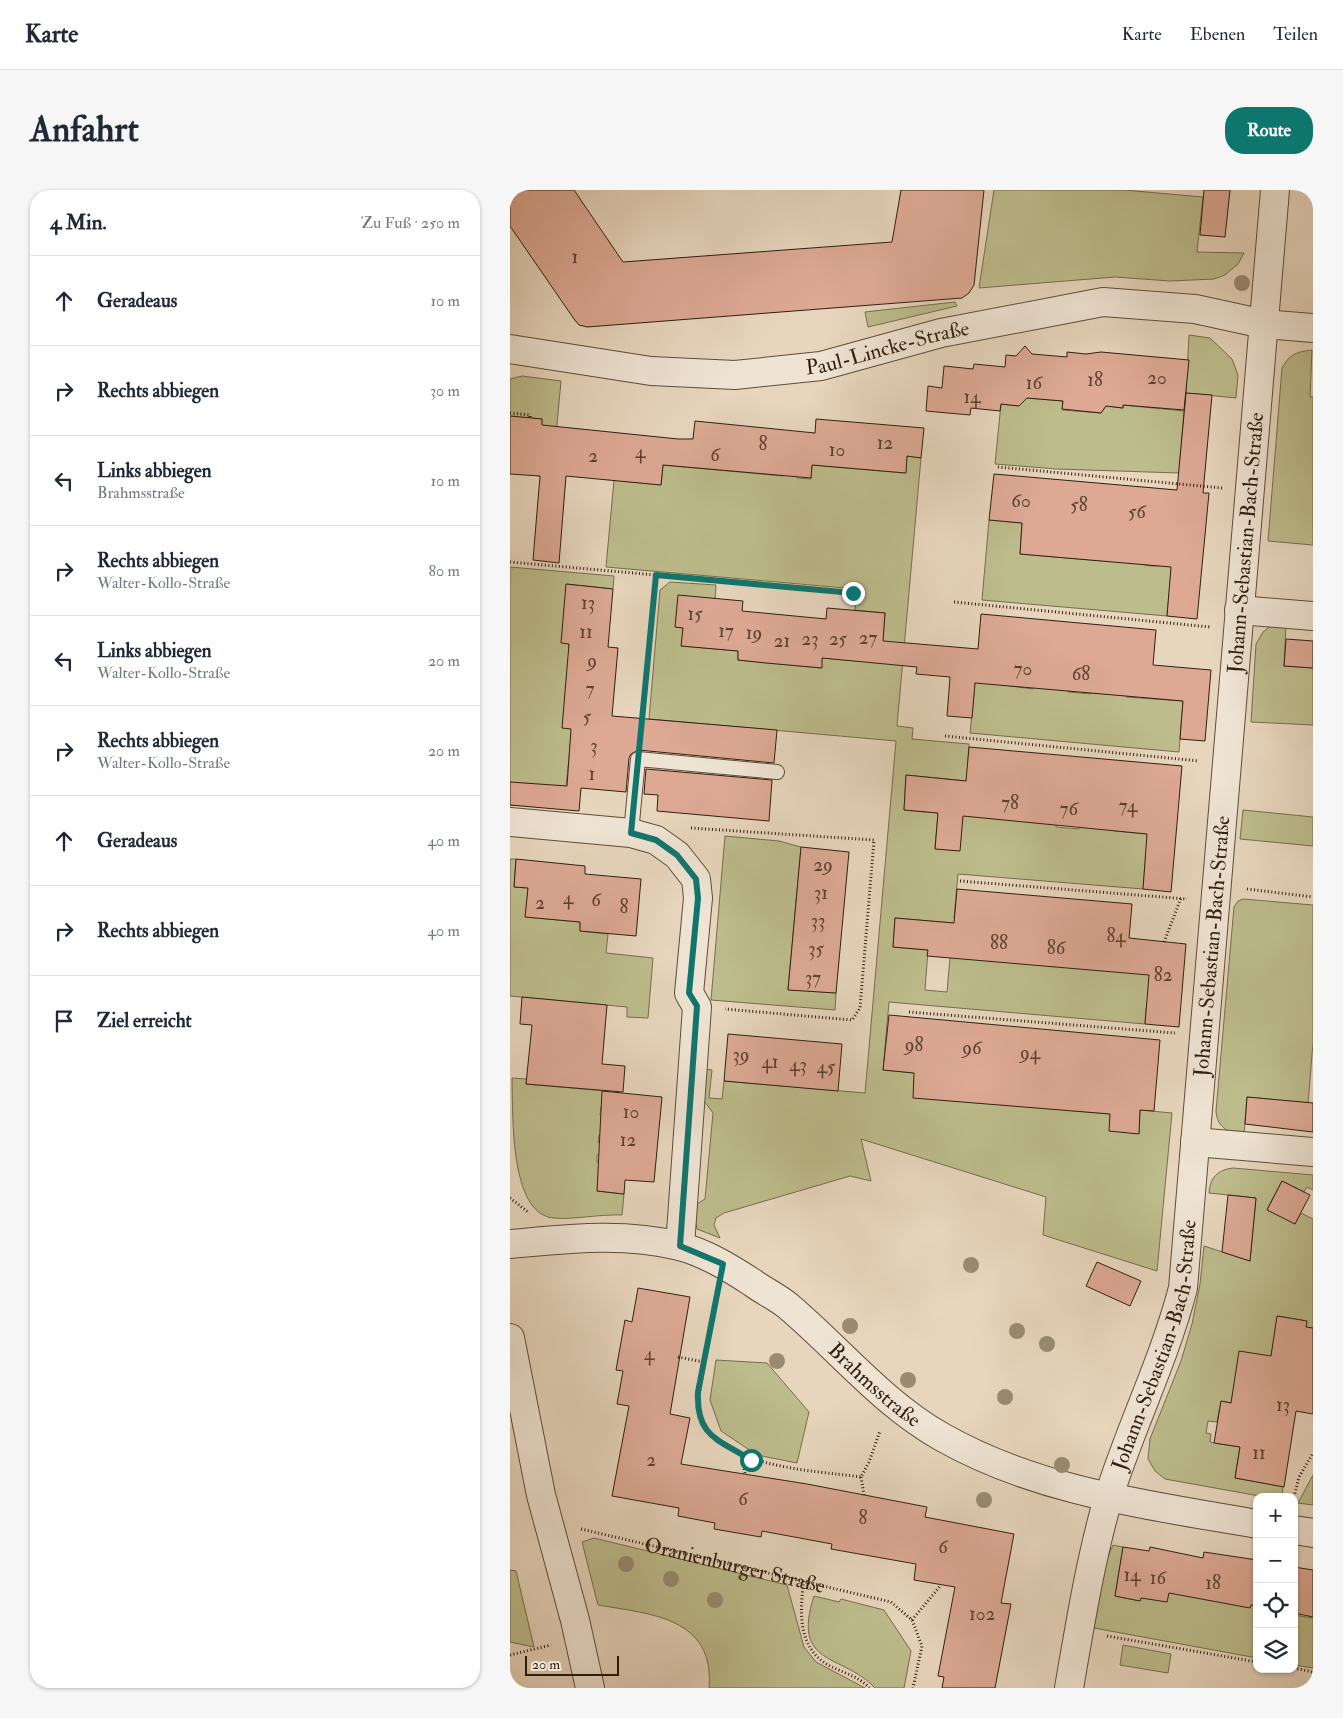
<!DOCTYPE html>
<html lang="de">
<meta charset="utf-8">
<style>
body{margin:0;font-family:"IM FELL Double Pica",serif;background:#f6f6f7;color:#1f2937}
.controls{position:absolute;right:15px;bottom:15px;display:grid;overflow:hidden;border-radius:10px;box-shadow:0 1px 4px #0004}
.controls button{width:45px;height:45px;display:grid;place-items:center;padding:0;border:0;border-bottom:1px solid #e0e1e3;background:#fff;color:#1f2937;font:25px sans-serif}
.scale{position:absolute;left:15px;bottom:12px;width:94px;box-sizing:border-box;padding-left:5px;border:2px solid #301e0d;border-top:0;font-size:14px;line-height:18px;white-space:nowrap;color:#301e0d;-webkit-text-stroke:4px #efe4d4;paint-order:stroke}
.stop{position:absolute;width:15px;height:15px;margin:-11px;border:4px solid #0f766e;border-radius:50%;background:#fff}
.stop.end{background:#0f766e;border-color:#fff;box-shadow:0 1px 5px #0008}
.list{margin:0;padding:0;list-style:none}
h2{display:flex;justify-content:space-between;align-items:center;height:65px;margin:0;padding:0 20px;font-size:21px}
h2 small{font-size:16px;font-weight:400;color:#747a83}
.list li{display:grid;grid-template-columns:32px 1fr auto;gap:15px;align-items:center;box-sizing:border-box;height:90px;padding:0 20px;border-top:1px solid #e0e1e3}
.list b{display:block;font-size:19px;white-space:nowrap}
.list p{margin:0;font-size:16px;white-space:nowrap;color:#747a83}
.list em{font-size:16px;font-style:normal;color:#747a83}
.icon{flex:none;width:28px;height:28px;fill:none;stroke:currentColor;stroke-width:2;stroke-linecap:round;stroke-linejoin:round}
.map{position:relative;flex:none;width:803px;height:1498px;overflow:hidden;border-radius:20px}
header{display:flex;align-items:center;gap:30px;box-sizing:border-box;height:70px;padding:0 25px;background:#fff;border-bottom:1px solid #e0e1e3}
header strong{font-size:24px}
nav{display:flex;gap:28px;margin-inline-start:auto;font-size:18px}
.intro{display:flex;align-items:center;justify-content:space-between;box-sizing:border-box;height:120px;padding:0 30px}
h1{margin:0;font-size:35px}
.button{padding:12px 22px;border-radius:20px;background:#0f766e;color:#fff;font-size:18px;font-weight:700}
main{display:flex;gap:30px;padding:0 30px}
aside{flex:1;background:#fff;border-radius:20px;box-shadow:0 1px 4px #0004}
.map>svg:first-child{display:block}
.green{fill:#bdbc8c;stroke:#766d4c;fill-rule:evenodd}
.building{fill:#dda995;stroke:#301e0d}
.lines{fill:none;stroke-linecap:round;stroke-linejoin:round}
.lane-casing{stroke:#5e4c39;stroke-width:16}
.street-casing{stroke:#5e4c39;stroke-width:30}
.path{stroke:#301e0d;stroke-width:3;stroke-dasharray:1 2.5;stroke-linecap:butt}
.lane{stroke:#efe4d4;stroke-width:14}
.street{stroke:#efe4d4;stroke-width:28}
.tree{fill:#998b71}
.route{stroke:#0f766e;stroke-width:6}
.labels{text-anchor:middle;stroke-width:4;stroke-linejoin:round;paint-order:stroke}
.number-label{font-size:19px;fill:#5b412f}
.street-label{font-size:21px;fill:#301e0d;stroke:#efe4d4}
</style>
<header>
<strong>Karte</strong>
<nav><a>Karte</a><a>Ebenen</a><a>Teilen</a></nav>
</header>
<div class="intro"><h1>Anfahrt</h1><a class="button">Route</a></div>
<main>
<aside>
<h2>4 Min.<small>Zu Fuß · 250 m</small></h2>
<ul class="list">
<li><svg class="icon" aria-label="ahead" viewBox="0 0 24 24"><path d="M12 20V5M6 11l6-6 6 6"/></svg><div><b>Geradeaus</b></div><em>10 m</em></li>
<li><svg class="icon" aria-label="right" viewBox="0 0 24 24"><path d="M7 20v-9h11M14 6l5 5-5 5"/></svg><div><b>Rechts abbiegen</b></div><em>30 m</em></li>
<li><svg class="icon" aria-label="left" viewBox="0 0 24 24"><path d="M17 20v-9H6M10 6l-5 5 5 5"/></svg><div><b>Links abbiegen</b><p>Brahmsstraße</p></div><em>10 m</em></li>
<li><svg class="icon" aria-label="right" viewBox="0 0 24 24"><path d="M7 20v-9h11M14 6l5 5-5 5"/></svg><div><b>Rechts abbiegen</b><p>Walter-Kollo-Straße</p></div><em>80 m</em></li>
<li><svg class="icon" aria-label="left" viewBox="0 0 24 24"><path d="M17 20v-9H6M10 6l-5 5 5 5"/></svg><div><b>Links abbiegen</b><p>Walter-Kollo-Straße</p></div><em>20 m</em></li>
<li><svg class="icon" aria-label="right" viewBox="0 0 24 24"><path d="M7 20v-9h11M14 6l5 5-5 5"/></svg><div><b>Rechts abbiegen</b><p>Walter-Kollo-Straße</p></div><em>20 m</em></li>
<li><svg class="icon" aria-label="ahead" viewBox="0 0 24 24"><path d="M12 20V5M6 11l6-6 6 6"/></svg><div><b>Geradeaus</b></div><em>40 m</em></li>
<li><svg class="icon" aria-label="right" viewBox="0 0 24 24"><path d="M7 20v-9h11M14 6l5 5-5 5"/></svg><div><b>Rechts abbiegen</b></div><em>40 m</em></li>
<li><svg class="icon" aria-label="arrive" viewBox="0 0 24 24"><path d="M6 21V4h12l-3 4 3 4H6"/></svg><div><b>Ziel erreicht</b></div></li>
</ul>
</aside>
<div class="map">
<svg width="803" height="1498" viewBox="0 0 803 1498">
<rect width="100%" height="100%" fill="#e7d6bd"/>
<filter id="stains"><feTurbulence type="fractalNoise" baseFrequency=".004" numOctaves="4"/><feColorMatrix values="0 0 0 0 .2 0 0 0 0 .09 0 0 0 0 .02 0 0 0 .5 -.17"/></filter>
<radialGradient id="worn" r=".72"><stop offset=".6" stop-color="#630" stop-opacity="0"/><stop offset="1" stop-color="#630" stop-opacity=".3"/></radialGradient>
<!-- green -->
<path class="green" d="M484 0H614L693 7 687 62 734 63 728 74 715 85 704 89 660 91 605 87 469 98Z
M445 112 447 116 358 137 355 122Z
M679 145 700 148 722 169 728 185 726 208 676 203Z
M802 160 800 207H803V355L758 351 772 178C780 164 786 162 802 160Z
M12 186 51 191 42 287 27 286 32 229 0 226V189Z
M517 208 553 211 552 220 591 223 596 216 613 218V215L674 221 669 283 547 279 485 274 491 214 509 216Z
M397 266 411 268 387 536 403 538 402 549 459 554 457 589 549 597 546 637 569 639 573 599 608 602 604 641 638 644 633 699 448 684 444 728 479 731 650 786 647 820 636 818 635 834 379 812 373 880 404 883 521 917 600 924 629 943 630 920 662 923 647 1081 533 1045 536 1007 351 949 361 991 340 986 214 1023 206 1028 204 1035 210 1048 187 1039 182 1017 195 1009 203 923 192 908 194 879 202 880 199 908 212 909 214 891 355 903 386 551 139 529 150 400 160 392 206 395 205 409 165 437 173 438 172 456 228 461V470L311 478 312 468 371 473 375 423 345 420 347 399 96 377 104 290 151 295 153 275 273 286 289 268 287 288 301 289 302 275 395 283ZM396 585 456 591 425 658 428 623 394 620ZM385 728 443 733 437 802 415 800 418 760 383 757Z
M479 330 512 333 510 364 593 371 595 341C617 364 626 384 662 373L657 426 472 410Z
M0 377 104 386 103 399 57 394 62 539 56 596 30 617 0 615Z
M762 435H776L774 476 803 478V535L741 532 746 454 753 442Z
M469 454 503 457 500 496 523 499 526 460 562 463 558 502 581 504 584 464 620 468 616 507 673 511 669 562 460 543Z
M733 620 803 627V656L730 649Z
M215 646 269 651 291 657 278 799 326 803 325 820 201 810Z
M0 669H6L4 697 18 698 16 727 70 732V741L98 744 96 763 143 768 138 828 117 827V817L0 806Z
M733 709 803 715V853L798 913 737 907 734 945C719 943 707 938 706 921L724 717 728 711Z
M2 888 17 889 16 894 96 901 94 916 91 917 90 925 93 927 92 943 89 945 88 952 91 954 90 963 87 965V972L90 974 87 1001 114 1004 112 1025C90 1024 63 1030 43 1028 0 1023 3 929 2 888Z
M723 978 803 985V1000L797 997 794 1002 772 991 757 1019 785 1034 791 1023 803 1029V1138L796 1137 797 1131 768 1126 761 1166 743 1217 711 1211 707 1232 698 1231 696 1243 701 1244 700 1252 730 1257 725 1288 773 1296 772 1307H755L655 1289 645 1281 638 1269 640 1249 671 1171 682 1134 690 1094 694 1056 740 1071 746 1008 699 1003C700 988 707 980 723 978Z
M206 1170 257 1173 299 1222 287 1273 247 1265 211 1241 200 1210Z
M803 1285V1315L788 1313Z
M84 1348 277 1395 294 1457 306 1472 355 1498H199C205 1427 140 1424 88 1415L72 1352Z
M603 1355 613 1357 605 1406 630 1411 631 1408 659 1401 740 1417 741 1415 747 1416V1468L584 1438 595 1374Z
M0 1380 6 1381 24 1457 0 1452Z
M304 1406 329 1412 331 1409 374 1420 401 1461 394 1498H365C332 1463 281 1477 304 1406Z
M784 1425 803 1428V1478L784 1475Z
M613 1455 661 1464 658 1483 610 1475Z"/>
<!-- building -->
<path class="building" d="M0 0H64L113 72 382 52 391 0H474L464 95 459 103 452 108 77 137 69 135 64 129 0 36Z
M694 0H720L715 47 690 45Z
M515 156 522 164 557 167V162L576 164 591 162 679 170 674 220 613 215V218L596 216 591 223 552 219 553 211 517 208 509 216 491 214 490 221 461 218 460 225 416 221 418 196 432 198 434 176 463 179 464 174 495 177 496 165 506 166Z
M676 203 702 205 693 303H699L687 429 657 426 661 377 510 364 512 333 479 330 484 284 667 300Z
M0 226 32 229V235L168 249H183L185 231 305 243 306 229 414 238 411 268 397 266 396 283 302 275 301 288 153 275 151 295 56 286 49 373 23 370 30 286 0 284Z
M56 394 103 399 98 457 108 458 102 526 267 540 264 573 128 560 121 564 119 568 116 602 71 598 69 621 0 615V592L57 596 61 539 52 538 59 454 51 453Z
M168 405 233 411 232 421 316 429 317 418 375 423 373 451 468 459 471 424 646 440 643 475 701 480 695 551 670 549 673 511 465 493 462 528 437 526 440 487 406 484 407 477 312 468V478L256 473 228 470V461L171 456 173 438 165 437Z
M776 449 803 451V478L774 476Z
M459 557 672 576 661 702 633 699 637 644 453 626 450 661 425 659 428 623 394 620 396 585 456 591Z
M136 579 262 590 259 631 147 621 148 605 134 604Z
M291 657 339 662 326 803 278 800Z
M6 669 75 676V684L131 689 126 746 70 741V732L15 727 18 698 4 697Z
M447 699 622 714 619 748 676 754 669 837 635 834 639 785 417 766 418 760 383 757 385 728 444 733Z
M12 807 97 815 92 874 115 876 113 902 16 894 22 835 10 834Z
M379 825 650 850 644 921 630 920 629 944 599 941 600 924 403 908 404 883 373 880Z
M218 844 332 854 328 901 214 891Z
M92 901 152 907 144 992 115 990 114 1004 87 1001Z
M737 907 803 913V942L735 934Z
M772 991 800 1005 785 1034 757 1020Z
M718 1005 746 1008 740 1071 712 1062Z
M587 1072 631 1091 620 1116 576 1096Z
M128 1098 180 1107 160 1224 180 1228 171 1274 297 1294 417 1317 415 1327 504 1344 491 1413 501 1414 485 1498H432L434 1487 428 1486 445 1397 404 1390 406 1374 321 1359 322 1354 252 1341 251 1347 204 1339 205 1333 168 1326 169 1318 102 1306 119 1216 107 1214 113 1181 106 1180 115 1130 122 1132Z
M767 1126 797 1131 796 1137 803 1138V1224L786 1221 774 1297 725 1288 730 1257 704 1253 711 1211 721 1213 729 1161 761 1166Z
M613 1357 639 1361 640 1357 693 1368 694 1362 747 1370V1416L741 1415 740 1418 659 1403 657 1412 631 1408 630 1411 605 1406Z
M784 1377 803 1380V1427L784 1423Z"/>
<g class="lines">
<defs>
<path id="lane" d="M121 643 128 569 267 582"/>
<g id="street">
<path id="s2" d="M0 159 141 181 225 185 311 176 431 143 593 112 685 119 754 134 803 138"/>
<path d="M729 420 803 426"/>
<path d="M0 632 121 643 146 650 167 665 186 689 188 708 179 803 187 817 170 1056"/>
<path d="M685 952 803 962"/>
<path id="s3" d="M0 1054C57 1049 113 1042 169 1056 196 1063 220 1078 243 1093 254 1101 267 1107 278 1116 330 1160 372 1213 432 1247 529 1302 639 1315 747 1334"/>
<path d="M0 1148 31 1305 65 1430 80 1498"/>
<path d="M784 1340 803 1343"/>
<path id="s4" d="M559 1498C570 1435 580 1371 598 1309 620 1238 654 1171 673 1098L765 0"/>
</g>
</defs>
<!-- lane casing -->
<use href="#lane" class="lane-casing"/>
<!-- street casing -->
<use href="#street" class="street-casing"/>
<!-- path -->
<g class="path">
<path d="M0 223 20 225V228"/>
<path d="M488 277 712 298"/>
<path d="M0 372 146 385"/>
<path d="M444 412 700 437"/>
<path d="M130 546 146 385 343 403"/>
<path d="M435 546 689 571"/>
<path d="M181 638 364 650 350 818 342 830 215 819"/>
<path d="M450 691 677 709"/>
<path d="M737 699 803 707"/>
<path d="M654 752 671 708"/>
<path d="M399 822 665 843"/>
<path d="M0 1008 18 1022"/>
<path d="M206 1106 187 1218C199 1278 302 1280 351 1287L359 1272 370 1241"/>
<path d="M168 1167 194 1172"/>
<path d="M232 1265 235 1284"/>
<path d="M351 1287 354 1305"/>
<path d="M784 1307 789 1287 803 1263"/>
<path id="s1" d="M71 1339 381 1412 402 1430 412 1456 403 1498"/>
<path d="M294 1391C289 1423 288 1461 322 1477 334 1483 350 1487 359 1498"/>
<path d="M402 1430 431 1395"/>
<path d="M597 1446 747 1472"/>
<path d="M0 1465 41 1455"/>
<path d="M784 1478 803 1482"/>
</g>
<!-- lane -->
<use href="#lane" class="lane"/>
<!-- street -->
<use href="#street" class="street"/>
</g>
<!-- trees -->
<g class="tree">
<circle cx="732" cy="93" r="8"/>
<circle cx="461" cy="1075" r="8"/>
<circle cx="340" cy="1136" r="8"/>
<circle cx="507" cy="1141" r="8"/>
<circle cx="537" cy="1154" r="8"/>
<circle cx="267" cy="1171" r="8"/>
<circle cx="398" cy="1190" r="8"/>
<circle cx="495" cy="1207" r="8"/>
<circle cx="552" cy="1275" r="8"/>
<circle cx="474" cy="1310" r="8"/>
<circle cx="116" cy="1374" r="8"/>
<circle cx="161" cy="1389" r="8"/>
<circle cx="205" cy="1410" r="8"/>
</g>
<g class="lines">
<!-- route -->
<path class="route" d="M241 1270C208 1249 186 1247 188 1202L213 1074 170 1056 187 816 179 803 188 708 186 689 167 665 146 650 121 643 146 385 343 403"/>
</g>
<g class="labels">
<!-- number labels -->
<g class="number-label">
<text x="65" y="73">1</text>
<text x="647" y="194">20</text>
<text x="585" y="196">18</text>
<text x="524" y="199">16</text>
<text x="462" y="213">14</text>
<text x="375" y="259">12</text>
<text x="253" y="260">8</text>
<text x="327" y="266">10</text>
<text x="130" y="268">4</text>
<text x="205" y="271">6</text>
<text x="83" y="272">2</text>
<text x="511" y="317">60</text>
<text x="569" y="321">58</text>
<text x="627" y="328">56</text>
<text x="78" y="419">13</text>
<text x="185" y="430">15</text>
<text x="216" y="447">17</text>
<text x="76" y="448">11</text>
<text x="244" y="449">19</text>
<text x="358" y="454">27</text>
<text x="300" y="455">23</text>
<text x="328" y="455">25</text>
<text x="272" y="457">21</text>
<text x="82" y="477">9</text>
<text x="513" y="485">70</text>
<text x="571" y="490">68</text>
<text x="80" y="505">7</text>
<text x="77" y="533">5</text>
<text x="84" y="562">3</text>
<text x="82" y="590">1</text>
<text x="500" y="619">78</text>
<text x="618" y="622">74</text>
<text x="559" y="625">76</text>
<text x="313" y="681">29</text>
<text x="311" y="709">31</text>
<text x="58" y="714">4</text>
<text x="86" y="716">6</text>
<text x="30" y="719">2</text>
<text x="114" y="723">8</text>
<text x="308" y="737">33</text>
<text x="606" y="752">84</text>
<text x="489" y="759">88</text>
<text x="546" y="764">86</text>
<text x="306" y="765">35</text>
<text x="653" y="791">82</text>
<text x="303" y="794">37</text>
<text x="404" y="861">98</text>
<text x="462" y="864">96</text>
<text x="520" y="869">94</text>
<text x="231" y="871">39</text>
<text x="260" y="878">41</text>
<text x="288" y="881">43</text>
<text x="316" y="883">45</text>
<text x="121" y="928">10</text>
<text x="118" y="956">12</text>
<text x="139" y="1170">4</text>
<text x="773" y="1221">13</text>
<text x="749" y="1269">11</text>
<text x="141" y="1276">2</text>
<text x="233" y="1315">6</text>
<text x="353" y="1334">8</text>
<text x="433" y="1363">6</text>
<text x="622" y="1391">14</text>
<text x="648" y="1394">16</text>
<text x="703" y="1399">18</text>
<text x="472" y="1430">102</text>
</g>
<!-- street labels -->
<g class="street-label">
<text dy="7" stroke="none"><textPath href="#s2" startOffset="382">Paul-Lincke-Straße</textPath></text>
<text dy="7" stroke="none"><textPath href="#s4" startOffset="1165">Johann-Sebastian-Bach-Straße</textPath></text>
<text dy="7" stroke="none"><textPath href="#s4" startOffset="760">Johann-Sebastian-Bach-Straße</textPath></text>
<text dy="7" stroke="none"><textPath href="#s4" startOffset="355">Johann-Sebastian-Bach-Straße</textPath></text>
<text dy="7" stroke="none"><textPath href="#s3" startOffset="412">Brahmsstraße</textPath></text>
<text dy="7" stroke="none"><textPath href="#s1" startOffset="158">Oranienburger Straße</textPath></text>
</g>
</g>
<rect width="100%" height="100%" filter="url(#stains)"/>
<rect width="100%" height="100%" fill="url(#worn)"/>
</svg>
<div class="controls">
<button>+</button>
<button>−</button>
<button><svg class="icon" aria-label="locate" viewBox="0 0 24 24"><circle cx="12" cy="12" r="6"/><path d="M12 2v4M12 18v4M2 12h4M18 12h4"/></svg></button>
<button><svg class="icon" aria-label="layers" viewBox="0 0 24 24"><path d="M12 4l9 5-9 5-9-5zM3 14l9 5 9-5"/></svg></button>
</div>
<div class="scale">20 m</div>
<div class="stop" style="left:241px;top:1270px"></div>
<div class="stop end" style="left:343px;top:403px"></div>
</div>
</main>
